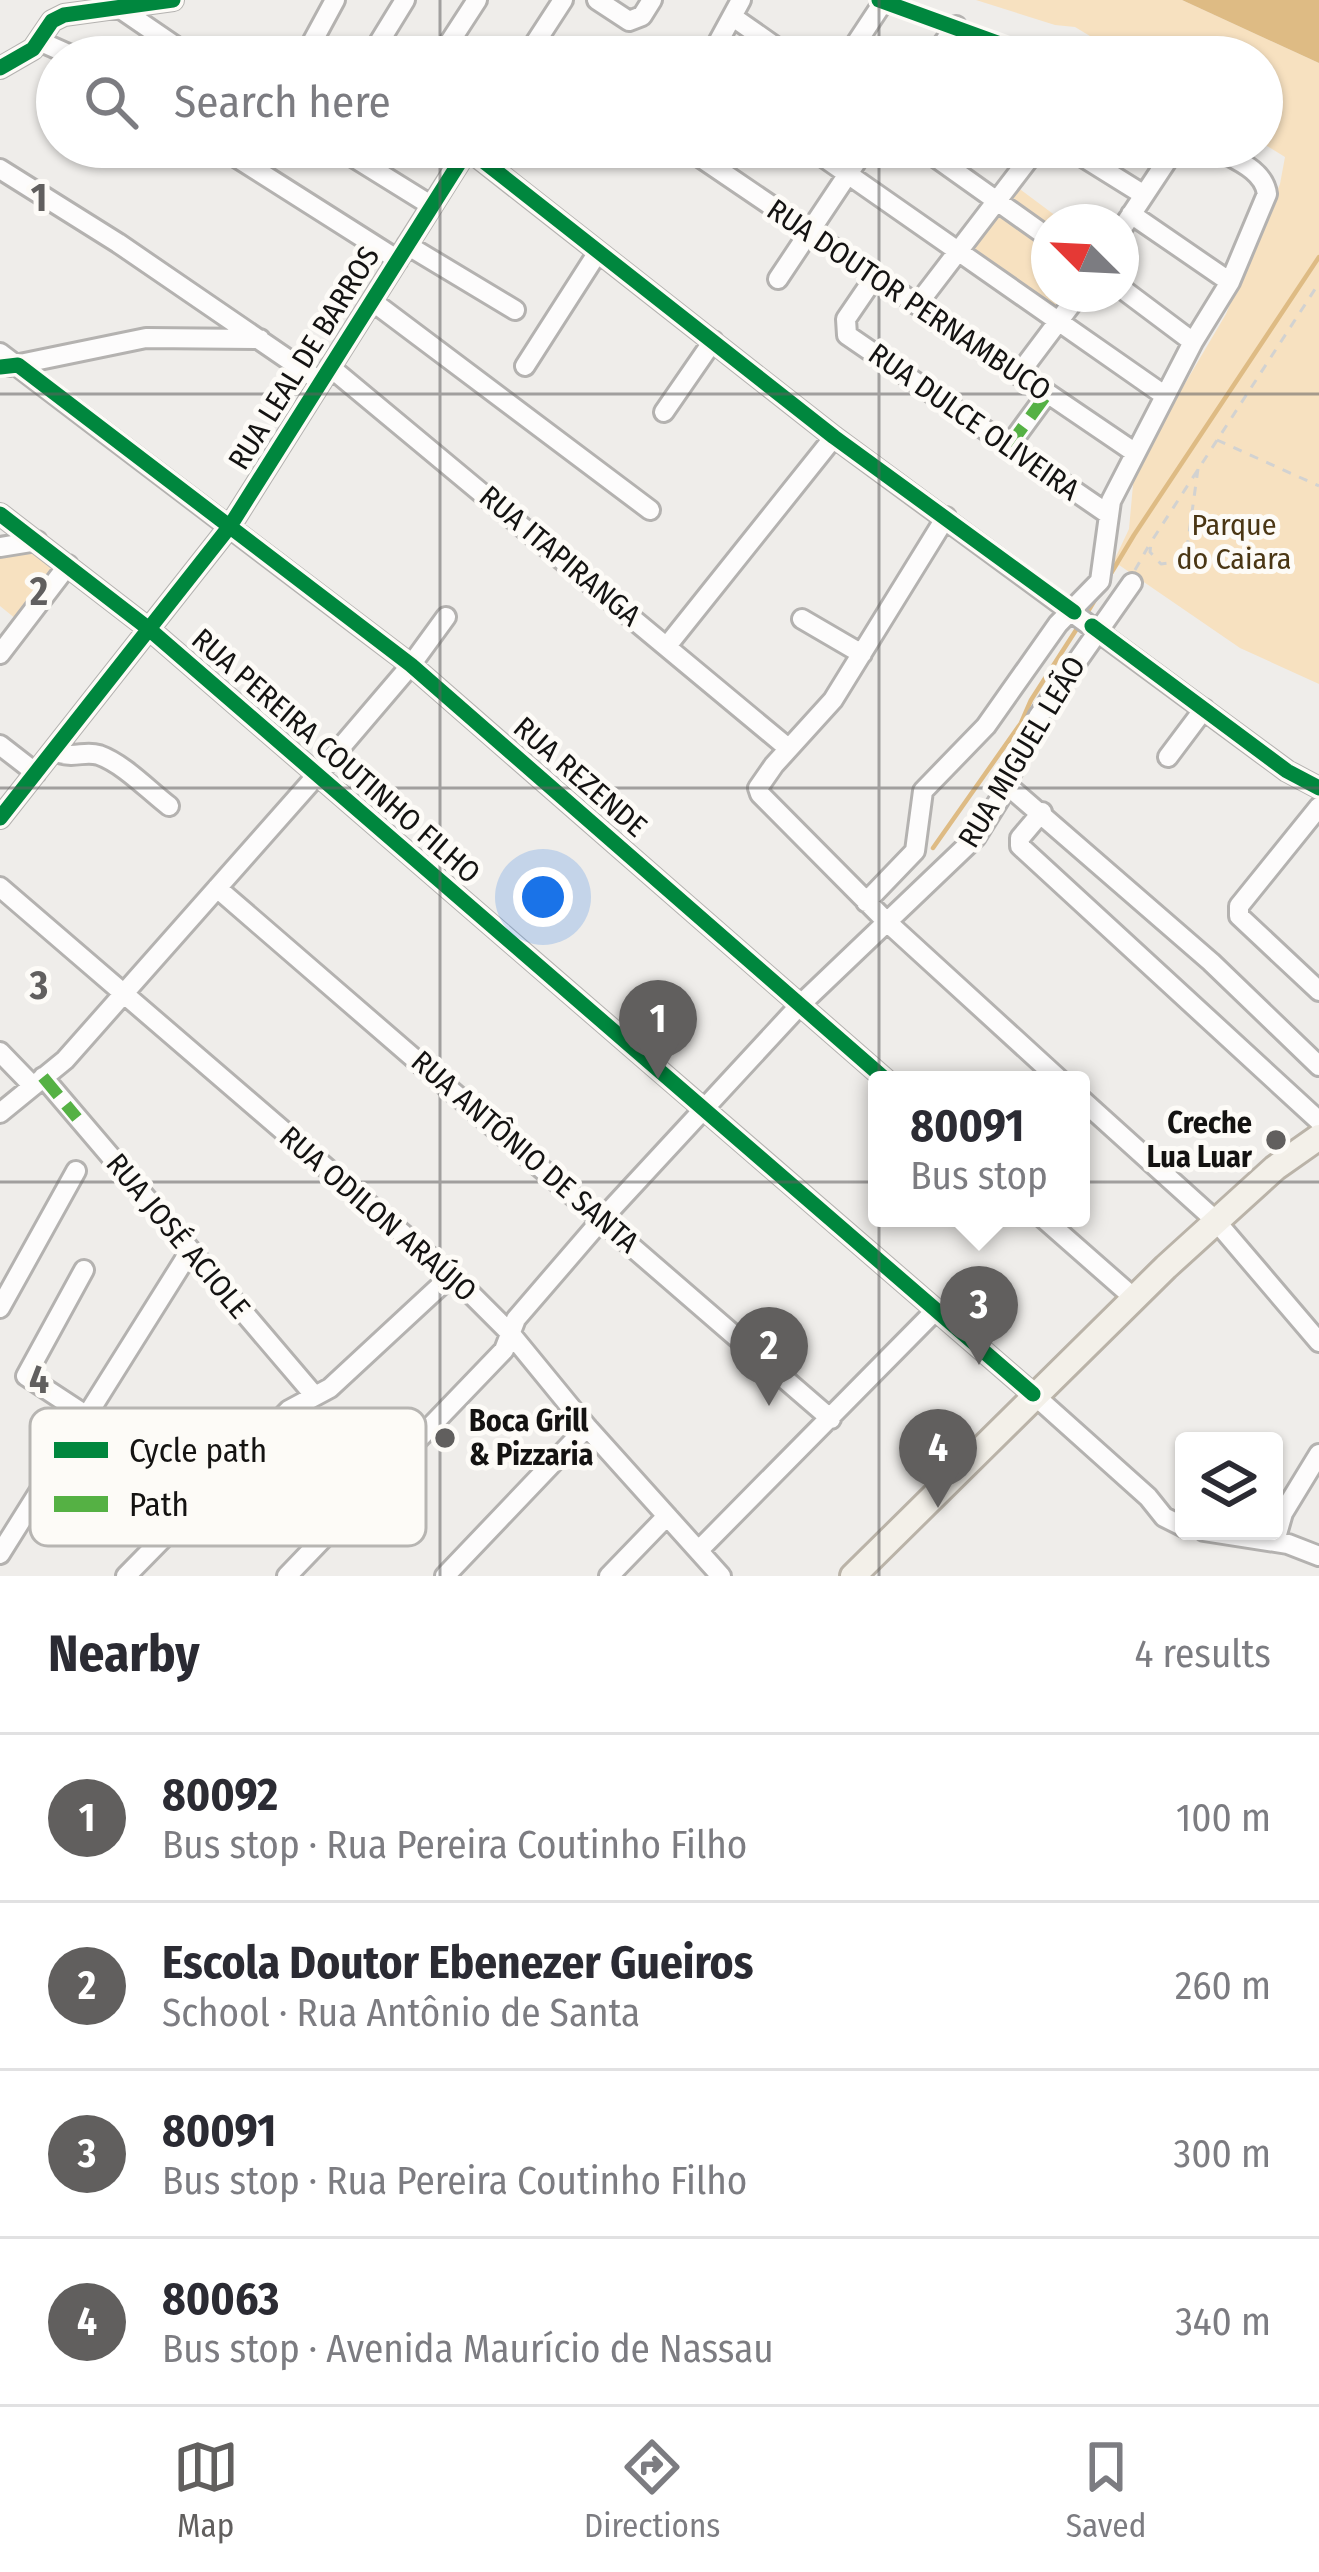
<!DOCTYPE html>
<meta charset="utf-8">
<style>
body{margin:0;font-family:"Fira Sans Condensed",sans-serif;background:#f2f2f3;color:#2b2b33}
.controls{position:absolute;right:36px;bottom:36px;display:grid;overflow:hidden;border-radius:12px;box-shadow:0 3px 9px #0004}
.controls button{width:108px;height:108px;display:grid;place-items:center;padding:0;border:0;border-bottom:3px solid #e1e1e2;background:#fff;color:#2b2b33;font:60px sans-serif}
.compass{position:absolute;left:1031px;top:204px;width:108px;height:108px;border-radius:50%;background:#fff;box-shadow:0 3px 9px #0004;rotate:294deg}
.you{position:absolute;left:543px;top:897px;width:42px;height:42px;margin:-30px;border:9px solid #fff;border-radius:50%;background:#1a73e8;box-shadow:0 0 0 18px #1a73e833}
.badge{display:grid;place-items:center;width:78px;height:78px;border-radius:50%;background:#615f5e;color:#fff;font-size:39px;font-weight:700}
.pin{position:absolute;translate:-50% -99px;filter:drop-shadow(0 3px 6px #0008)}
.pin::after{content:'';position:absolute;top:63px;width:42px;height:36px;background:inherit;clip-path:polygon(0 0,100% 0,50% 100%)}
.popup{position:absolute;left:868px;top:1071px;width:222px;height:156px;box-sizing:border-box;display:grid;place-content:center;border-radius:12px;background:#fff;filter:drop-shadow(0 3px 9px #0005);font-size:39px;white-space:nowrap;color:#7c7c81}
.popup b{font-size:45px;color:#2b2b33}
.popup::after{content:'';position:absolute;left:50%;top:100%;margin-left:-24px;border:24px solid transparent;border-top-color:#fff}
.list{margin:0;padding:0;list-style:none}
h2{display:flex;justify-content:space-between;align-items:center;height:156px;margin:0;padding:0 48px;font-size:51px}
h2 small{font-size:39px;font-weight:400;color:#7c7c81}
.list li{display:grid;grid-template-columns:78px 1fr auto;gap:36px;align-items:center;box-sizing:border-box;height:168px;padding:0 48px;border-top:3px solid #e1e1e2}
.list b{display:block;font-size:45px;white-space:nowrap}
.list p{margin:0;font-size:39px;white-space:nowrap;color:#7c7c81}
.list em{font-size:39px;font-style:normal;color:#7c7c81}
.icon{flex:none;width:66px;height:66px;fill:none;stroke:currentColor;stroke-width:2;stroke-linecap:round;stroke-linejoin:round}
.map{position:relative;flex:none;width:1319px;height:1576px;overflow:hidden}
.search{position:absolute;background:#fff;box-shadow:0 3px 9px #0004;left:36px;right:36px;top:36px;height:132px;display:flex;align-items:center;gap:30px;box-sizing:border-box;padding:0 42px;border-radius:66px;color:#7c7c81;font-size:45px}
.sheet{height:828px;background:#fff}
nav{display:flex;justify-content:space-around;align-items:center;box-sizing:border-box;height:168px;border-top:3px solid #e1e1e2;background:#fff;font-size:33px;color:#7c7c81}
nav a{display:grid;justify-items:center;gap:6px}
nav .on{color:#615f5e}
.map>svg:first-child{display:block}
.green{fill:#f7e1c0}
.water{fill:#debb84}
.lines{fill:none;stroke-linecap:round;stroke-linejoin:round}
.stream{stroke:#debb84;stroke-width:4.5}
.minor-casing{stroke:#b4b2b0;stroke-width:24}
.major-casing{stroke:#bab3a8;stroke-width:30}
.path{stroke:#d2d2d1;stroke-width:3;stroke-dasharray:9 9;stroke-linecap:butt}
.minor{stroke:#fdfcfc;stroke-width:18}
.major{stroke:#f3f0e9;stroke-width:24}
.quiet{stroke:#55b144;stroke-width:12;stroke-dasharray:24 12;stroke-linecap:butt}
.cycleway-casing{stroke:#fdfbf7;stroke-width:22}
.cycleway{stroke:#00873e;stroke-width:15}
.grid{fill:none;stroke:#615f5e;stroke-width:3;stroke-opacity:0.55}
.poi-dot{fill:#615f5e;stroke:#fdfbf7;stroke-width:4.5}
.labels{text-anchor:middle;stroke-width:10;stroke-linejoin:round;paint-order:stroke}
.street-label{font-size:30px;fill:#141312;stroke:#fdfbf7}
.park-label{font-size:30px;fill:#4a3614;stroke:#fdfbf7}
.poi-label{font-size:30px;font-weight:bold;fill:#141312;stroke:#fdfbf7;text-anchor:end}
.key{fill:#fdfbf7;stroke:#b7b5b2;stroke-width:3}
.key-label{font-size:33px;fill:#141312}
.grid-label{font-size:39px;text-anchor:middle;font-weight:bold;fill:#615f5e;stroke:#fdfbf7;stroke-width:10;stroke-linejoin:round;paint-order:stroke}
</style>
<div class="map">
<svg width="1319" height="1576" viewBox="0 0 1319 1576">
<rect width="100%" height="100%" fill="#efedea"/>
<!-- green -->
<path class="green" d="M976 0H1182L1319 63V684L1240 648 1119 565 1092 607 1129 529 1134 474 1141 458 1226 314 1280 184 1285 157 1262 143V57H1125L1075 27 1055 25Z
M1013 184 1064 222H1049V294H1066L1056 309 967 243Z
M31 549 56 567 16 619 0 606V555Z"/>
<!-- water -->
<path class="water" d="M1182 0H1319V63Z"/>
<g class="lines">
<!-- stream -->
<path class="stream" d="M1084 618 1134 535 1319 257
M933 848 1021 723 1031 700 1078 627"/>
<defs>
<path id="minor" d="M597 0 629 21 642 16 652 0
M118 7 191 57
M733 17 790 57
M39 41 75 57
M309 48 335 0
M251 57 309 48 323 57
M370 57 405 0
M440 57 477 0
M526 57 563 0
M710 57 741 0
M847 57 884 1
M933 57 956 26
M1011 57 1017 48
M0 68 33 49 52 21 64 15 173 0
M220 147 398 260
M337 147 432 206
M465 147 834 437 1287 771 1319 788
M685 147 1134 452
M809 147 1164 395
M921 147 1049 238
M1067 147 1144 195
M0 169 118 243 321 382
M1131 214 1230 282
M1121 230 1176 147
M407 245 515 310
M874 278 846 319 847 335 1108 514
M778 279 866 147
M1121 288 1193 342
M372 301 650 510
M917 305 1038 147
M0 353 411 665 886 1080
M10 366 146 338 260 339
M525 366 598 252
M330 367 788 748
M1018 375 1079 294
M664 412 713 341
M1009 446 1047 394
M0 514 149 629 1033 1394 1148 1497 1164 1517 1184 1527
M946 517 833 700 774 765 758 788 760 794 886 921 1060 1080
M0 547 37 541
M802 619 862 654
M667 646 834 437
M0 654 68 565
M0 745 36 773
M53 751C75 760 83 750 99 755 124 764 148 790 169 806
M1168 757 1204 709
M1007 785 1211 962 1319 1066
M1319 807 1239 906V916L1319 991
M1042 812 1020 838V846L1319 1121
M0 818 230 526 469 147
M0 887 460 1283 510 1333 587 1427 721 1576
M217 888 831 1419
M866 902 915 851 923 791 986 726 1058 624 1100 581 1111 501 1193 342 1230 282 1267 194C1264 169 1233 159 1213 147
M0 1052 31 1084
M43 1077 314 1395
M1081 1099 1215 1220 1319 1342
M0 1113 65 1060 318 774 411 665 446 617
M1043 1218 1134 1298
M84 1270 26 1376 87 1416
M0 1308 76 1171
M1204 1531 1288 1544 1319 1556
M1275 1541 1283 1513 1319 1454
M699 1550 935 1311
M0 1554 190 1251
M126 1576 289 1410 330 1388 452 1275
M287 1576 504 1350 516 1319 603 1218 800 1005 976 837 999 800 1038 717 1132 583
M445 1576 587 1427
M609 1576 667 1516"/>
<path id="major" d="M853 1576 1166 1267 1275 1168 1319 1137"/>
</defs>
<!-- minor casing -->
<use href="#minor" class="minor-casing"/>
<!-- major casing -->
<use href="#major" class="major-casing"/>
<!-- path -->
<path class="path" d="M1217 440 1319 486
M1198 469 1187 548 1178 562 1161 564 1150 552 1151 542 1319 283
M1135 570 1148 547"/>
<!-- minor -->
<use href="#minor" class="minor"/>
<!-- major -->
<use href="#major" class="major"/>
<!-- quiet -->
<path class="quiet" d="M1009 446 1047 394
M43 1077 77 1118"/>
<defs>
<path id="cycleway" d="M879 0 1036 57
M0 68 33 49 52 21 64 15 173 0
M0 367 18 365 411 665 886 1080
M0 514 149 629 1033 1394
M1092 626 1287 771 1319 788
M0 818 230 526 468 149 834 437 1074 612"/>
</defs>
<!-- cycleway casing -->
<use href="#cycleway" class="cycleway-casing"/>
<!-- cycleway -->
<use href="#cycleway" class="cycleway"/>
</g>
<!-- grid -->
<path class="grid" d="M440 0V57M879 0V57M440 147V1576M879 147V1576M0 394H1319M0 788H1319M0 1182H1319"/>
<!-- markers -->
<g class="poi-dot">
<circle cx="1276" cy="1140" r="12"/>
<circle cx="445" cy="1438" r="12"/>
</g>
<g class="labels">
<!-- street labels -->
<g class="street-label">
<text transform="translate(909 300) rotate(34)" y="10">RUA DOUTOR PERNAMBUCO</text>
<text transform="translate(304 358) rotate(-58)" y="10">RUA LEAL DE BARROS</text>
<text transform="translate(974 422) rotate(35)" y="10">RUA DULCE OLIVEIRA</text>
<text transform="translate(560 556) rotate(40)" y="10">RUA ITAPIRANGA</text>
<text transform="translate(1022 752) rotate(-59)" y="10">RUA MIGUEL LEÃO</text>
<text transform="translate(336 756) rotate(41)" y="10">RUA PEREIRA COUTINHO FILHO</text>
<text transform="translate(580 777) rotate(41)" y="10">RUA REZENDE</text>
<text transform="translate(525 1152) rotate(41)" y="10">RUA ANTÔNIO DE SANTA</text>
<text transform="translate(378 1214) rotate(41)" y="10">RUA ODILON ARAÚJO</text>
<text transform="translate(178 1236) rotate(50)" y="10">RUA JOSÉ ACIOLE</text>
</g>
<!-- park labels -->
<g class="park-label">
<text x="1234" y="535">Parque<tspan x="1234" dy="34">do Caiara</tspan></text>
</g>
<!-- poi labels -->
<g class="poi-label">
<text x="1252" y="1133">Creche<tspan x="1252" dy="34">Lua Luar</tspan></text>
<text x="469" y="1431" text-anchor="start">Boca Grill<tspan x="469" dy="34">&amp; Pizzaria</tspan></text>
</g>
</g>
<!-- legend -->
<rect x="30" y="1408" width="396" height="138" rx="18" class="key"/>
<rect x="54" y="1442" width="54" height="16" fill="#00873e"/>
<rect x="54" y="1496" width="54" height="16" fill="#55b144"/>
<g class="key-label">
<text x="129" y="1462">Cycle path</text>
<text x="129" y="1516">Path</text>
</g>
<g class="grid-label">
<text x="39" y="211">1</text>
<text x="39" y="605">2</text>
<text x="39" y="999">3</text>
<text x="39" y="1393">4</text>
</g>
</svg>
<div class="controls">
<button><svg class="icon" aria-label="layers" viewBox="0 0 24 24"><path d="M12 4l9 5-9 5-9-5zM3 14l9 5 9-5"/></svg></button>
</div>
<svg class="compass" viewBox="-18 -18 36 36"><path d="M0-13l5 13h-10z" fill="#e53935"/><path d="M0 13l5-13h-10z" fill="#7c7c81"/></svg>
<div class="you"></div>
<div class="pin badge" style="left:658px;top:1079px">1</div>
<div class="pin badge" style="left:769px;top:1406px">2</div>
<div class="pin badge" style="left:979px;top:1365px">3</div>
<div class="popup"><b>80091</b>Bus stop</div>
<div class="pin badge" style="left:938px;top:1508px">4</div>
<div class="search"><svg class="icon" aria-label="search" viewBox="0 0 24 24"><circle cx="10" cy="10" r="6"/><path d="M15 15l6 6"/></svg>Search here</div>
</div>
<section class="sheet">
<h2>Nearby<small>4 results</small></h2>
<ul class="list">
<li><span class="badge">1</span><div><b>80092</b><p>Bus stop · Rua Pereira Coutinho Filho</p></div><em>100 m</em></li>
<li><span class="badge">2</span><div><b>Escola Doutor Ebenezer Gueiros</b><p>School · Rua Antônio de Santa</p></div><em>260 m</em></li>
<li><span class="badge">3</span><div><b>80091</b><p>Bus stop · Rua Pereira Coutinho Filho</p></div><em>300 m</em></li>
<li><span class="badge">4</span><div><b>80063</b><p>Bus stop · Avenida Maurício de Nassau</p></div><em>340 m</em></li>
</ul>
</section>
<nav>
<a class="on"><svg class="icon" aria-label="map" viewBox="0 0 24 24"><path d="M3 6l6-2 6 2 6-2v14l-6 2-6-2-6 2zM9 4v14M15 6v14"/></svg>Map</a>
<a><svg class="icon" aria-label="directions" viewBox="0 0 24 24"><path d="M12 3l9 9-9 9-9-9zM9 14v-3h6M13 9l2 2-2 2"/></svg>Directions</a>
<a><svg class="icon" aria-label="saved" viewBox="0 0 24 24"><path d="M7 4h10v16l-5-4-5 4z"/></svg>Saved</a>
</nav>
